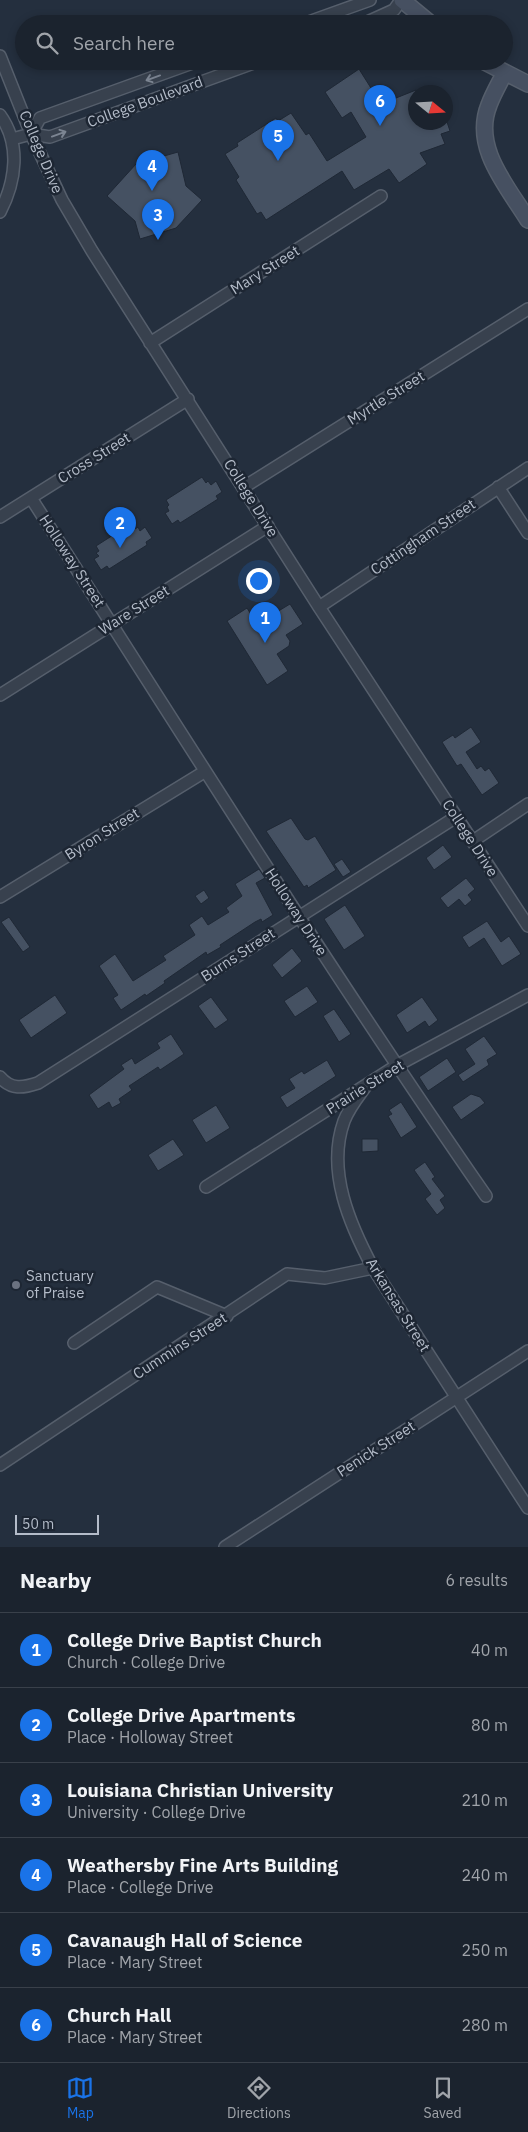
<!DOCTYPE html>
<meta charset="utf-8">
<style>
body{margin:0;font-family:"IBM Plex Sans",sans-serif;background:#242b36;color:#f1f3f6}
.compass{position:absolute;left:408px;top:85px;width:45px;height:45px;border-radius:50%;background:#1b232e;box-shadow:0 2px 8px #0003;rotate:108deg}
.scale{position:absolute;left:15px;bottom:12px;width:84px;box-sizing:border-box;padding-left:5px;border:2px solid #b4bcc9;border-top:0;font-size:14px;line-height:18px;white-space:nowrap;color:#b4bcc9;-webkit-text-stroke:4px #1d2633;paint-order:stroke}
.you{position:absolute;left:258px;top:580px;width:18px;height:18px;margin:-12px;border:4px solid #fff;border-radius:50%;background:#1a73e8;box-shadow:0 0 0 8px #1a73e833}
.badge{display:grid;place-items:center;width:32px;height:32px;border-radius:50%;background:#1a73e8;color:#fff;font-size:16px;font-weight:700}
.pin{position:absolute;translate:-50% -41px;filter:drop-shadow(0 1px 2px #0008)}
.pin::after{content:'';position:absolute;top:26px;width:18px;height:15px;background:inherit;clip-path:polygon(0 0,100% 0,50% 100%)}
.list{margin:0;padding:0;list-style:none}
h2{display:flex;justify-content:space-between;align-items:center;height:65px;margin:0;padding:0 20px;font-size:21px}
h2 small{font-size:16px;font-weight:400;color:#a0a4aa}
.list li{display:grid;grid-template-columns:32px 1fr auto;gap:15px;align-items:center;box-sizing:border-box;height:75px;padding:0 20px;border-top:1px solid #39404a}
.list b{display:block;font-size:19px;white-space:nowrap}
.list p{margin:0;font-size:16px;white-space:nowrap;color:#a0a4aa}
.list em{font-size:16px;font-style:normal;color:#a0a4aa}
.icon{flex:none;width:28px;height:28px;fill:none;stroke:currentColor;stroke-width:2;stroke-linecap:round;stroke-linejoin:round}
.map{position:relative;flex:none;width:528px;height:1547px;overflow:hidden}
.search{position:absolute;background:#1b232e;box-shadow:0 2px 8px #0003;left:15px;right:15px;top:15px;height:55px;display:flex;align-items:center;gap:12px;box-sizing:border-box;padding:0 18px;border-radius:28px;color:#a0a4aa;font-size:19px}
.sheet{height:515px;background:#1b232e}
nav{display:flex;justify-content:space-around;align-items:center;box-sizing:border-box;height:70px;border-top:1px solid #39404a;background:#1b232e;font-size:14px;color:#a0a4aa}
nav a{display:grid;justify-items:center;gap:2px}
nav .on{color:#1a73e8}
.map>svg:first-child{display:block}
.building{fill:#455162;stroke:#1f2835}
.lines{fill:none;stroke-linecap:round;stroke-linejoin:round}
.minor-casing{stroke:#565f6c;stroke-width:14}
.secondary-casing{stroke:#565f6c;stroke-width:18}
.minor{stroke:#38414e;stroke-width:11}
.secondary{stroke:#465061;stroke-width:15}
.oneway{stroke:#7c8592}
.worship-dot{fill:#6b7280;stroke:#1d2633;stroke-width:2}
.labels{text-anchor:middle;stroke-width:5;stroke-linejoin:round;paint-order:stroke}
.street-label{font-size:15px;fill:#b4bcc9;stroke:#1d2633}
.poi-label{font-size:15px;fill:#b4bcc9;stroke:#1d2633;text-anchor:start}
</style>
<div class="map">
<svg width="528" height="1547" viewBox="0 0 528 1547">
<rect width="100%" height="100%" fill="#242f3e"/>
<!-- building -->
<path class="building" d="M359 69 381 104 416 90V122H447L450 131 441 134 445 144 420 153 427 164 399 183 389 169 354 190 342 171 266 220 261 212 257 214 236 180 239 177 225 154 238 146 237 143 276 118 278 121 291 113 306 135 309 133 327 161 366 137 351 112 342 118 325 92Z
M178 152 186 186 202 200 176 228 140 239 135 221 107 196 136 164Z
M202 477 206 483 208 481 211 485 216 481 222 492 216 496 218 499 180 523 178 520 172 524 165 513 169 511 167 507 169 505 166 500Z
M132 523 135 529 138 527 140 531 145 527 152 538 146 542 147 545 109 569 107 566 101 570 94 559 99 556 96 553 99 551 96 546Z
M290 604 303 624 286 635 290 641 289 646 277 654 288 671 267 685 227 621 247 608 257 624Z
M471 727 481 742 466 752 477 769 481 766 485 771 489 768 499 783 482 795 461 764 457 766 442 742 453 735 455 738Z
M291 818 305 839 308 840 315 836 336 870 308 888 307 885 304 887 266 831Z
M443 845 452 857 434 870 426 858Z
M342 859 351 872 343 877 334 864Z
M259 869 265 878 256 883 273 915 262 922 261 919 255 922 220 945 221 947 207 955 206 952 164 981 165 983 146 996 145 994 121 1010 113 998 118 995 99 966 115 954 133 981 166 960 163 956 195 935 189 925 202 916 208 925 229 912 226 908 242 896 235 884Z
M466 878 475 889 468 895 472 900 465 906 459 899 448 908 440 898Z
M204 890 209 898 201 904 195 896Z
M345 905 365 936 344 950 324 919Z
M9 917 30 947 23 952 1 922Z
M487 921 501 942 509 936 521 954 502 966 484 938 469 948 462 937Z
M292 948 302 961 282 978 272 965Z
M307 986 318 1002 295 1017 284 1001Z
M55 995 67 1013 31 1038 19 1020Z
M211 997 228 1020 215 1029 198 1006Z
M422 997 438 1020 429 1027 425 1021 407 1033 396 1015Z
M334 1009 351 1034 339 1042 323 1016Z
M171 1034 184 1054 160 1070 158 1067 129 1086 132 1090 119 1099 121 1103 112 1108 109 1102 98 1109 89 1095 124 1069 121 1065 132 1058 135 1064 160 1048 157 1043Z
M484 1036 497 1054 487 1060 489 1065 463 1082 458 1075 475 1064 465 1049Z
M447 1058 456 1072 428 1091 419 1077Z
M327 1060 336 1076 287 1108 280 1097 295 1088 289 1079 302 1071 304 1074Z
M471 1094 480 1097 485 1103 461 1120 452 1107Z
M401 1102 417 1127 401 1138 388 1116 392 1114 389 1110Z
M216 1105 230 1128 206 1143 192 1120Z
M173 1139 184 1155 158 1171 148 1155Z
M362 1139H378V1151L362 1152Z
M425 1162 435 1177 432 1179 445 1196 440 1200 445 1208 437 1215 425 1199 431 1194 414 1170Z"/>
<g class="lines">
<defs>
<path id="minor" d="M303 24 370 0
M363 24 394 10 401 0
M0 56 31 134 62 200 92 251 319 607 528 926
M0 115C21 144 16 181 0 212
M31 134 40 118 198 61
M12 139 31 134 50 137 259 61
M150 343 381 196
M244 487 528 309
M498 487 528 533
M31 498C181 732 328 968 486 1196
M0 517 188 399
M319 607 528 468
M0 695 268 526
M473 841 528 804
M0 897 204 772
M0 1077C11 1090 23 1088 38 1083L456 817
M366 1086C358 1097 349 1108 344 1121 326 1171 350 1225 373 1268L528 1508
M206 1187 396 1066 528 995
M74 1343 157 1287 227 1316
M0 1465 287 1274 325 1278 373 1268
M225 1547 528 1351"/>
<path id="secondary" d="M402 0 431 24
M483 61 528 84
M504 74C499 84 493 94 489 105 472 147 507 186 528 220"/>
</defs>
<!-- minor casing -->
<use href="#minor" class="minor-casing"/>
<!-- secondary casing -->
<use href="#secondary" class="secondary-casing"/>
<!-- minor -->
<use href="#minor" class="minor"/>
<!-- secondary -->
<use href="#secondary" class="secondary"/>
</g>
<!-- one-way arrows -->
<defs><path id="oneway-shaft" d="M-6 0H5M1.5-3L5.5 0L1.5 3" fill="none" stroke-width="1.6" stroke-linecap="round" stroke-linejoin="round" transform="scale(1.25)"/></defs>
<g class="oneway">
<use href="#oneway-shaft" transform="translate(153 78) rotate(160)"/>
<use href="#oneway-shaft" transform="translate(59 134) rotate(-20)"/>
</g>
<!-- markers -->
<circle class="worship-dot" cx="16" cy="1285" r="5"/>
<g class="labels">
<!-- street labels -->
<g class="street-label">
<text transform="translate(145 102) rotate(-20)" y="5">College Boulevard</text>
<text transform="translate(41 152) rotate(67)" y="5">College Drive</text>
<text transform="translate(265 270) rotate(-32)" y="5">Mary Street</text>
<text transform="translate(386 398) rotate(-32)" y="5">Myrtle Street</text>
<text transform="translate(94 458) rotate(-32)" y="5">Cross Street</text>
<text transform="translate(251 498) rotate(58)" y="5">College Drive</text>
<text transform="translate(423 537) rotate(-34)" y="5">Cottingham Street</text>
<text transform="translate(72 561) rotate(57)" y="5">Holloway Street</text>
<text transform="translate(134 610) rotate(-32)" y="5">Ware Street</text>
<text transform="translate(102 834) rotate(-32)" y="5">Byron Street</text>
<text transform="translate(470 838) rotate(57)" y="5">College Drive</text>
<text transform="translate(296 912) rotate(57)" y="5">Holloway Drive</text>
<text transform="translate(238 955) rotate(-33)" y="5">Burns Street</text>
<text transform="translate(365 1087) rotate(-32)" y="5">Prairie Street</text>
<text transform="translate(398 1305) rotate(58)" y="5">Arkansas Street</text>
<text transform="translate(180 1346) rotate(-33)" y="5">Cummins Street</text>
<text transform="translate(376 1449) rotate(-33)" y="5">Penick Street</text>
</g>
<!-- poi labels -->
<g class="poi-label">
<text x="26" y="1281">Sanctuary<tspan x="26" dy="17">of Praise</tspan></text>
</g>
</g>
</svg>
<svg class="compass" viewBox="-18 -18 36 36"><path d="M0-13l5 13h-10z" fill="#e53935"/><path d="M0 13l5-13h-10z" fill="#a0a4aa"/></svg>
<div class="scale">50 m</div>
<div class="you"></div>
<div class="pin badge" style="left:265px;top:643px">1</div>
<div class="pin badge" style="left:120px;top:548px">2</div>
<div class="pin badge" style="left:158px;top:240px">3</div>
<div class="pin badge" style="left:152px;top:191px">4</div>
<div class="pin badge" style="left:278px;top:161px">5</div>
<div class="pin badge" style="left:380px;top:126px">6</div>
<div class="search"><svg class="icon" aria-label="search" viewBox="0 0 24 24"><circle cx="10" cy="10" r="6"/><path d="M15 15l6 6"/></svg>Search here</div>
</div>
<section class="sheet">
<h2>Nearby<small>6 results</small></h2>
<ul class="list">
<li><span class="badge">1</span><div><b>College Drive Baptist Church</b><p>Church · College Drive</p></div><em>40 m</em></li>
<li><span class="badge">2</span><div><b>College Drive Apartments</b><p>Place · Holloway Street</p></div><em>80 m</em></li>
<li><span class="badge">3</span><div><b>Louisiana Christian University</b><p>University · College Drive</p></div><em>210 m</em></li>
<li><span class="badge">4</span><div><b>Weathersby Fine Arts Building</b><p>Place · College Drive</p></div><em>240 m</em></li>
<li><span class="badge">5</span><div><b>Cavanaugh Hall of Science</b><p>Place · Mary Street</p></div><em>250 m</em></li>
<li><span class="badge">6</span><div><b>Church Hall</b><p>Place · Mary Street</p></div><em>280 m</em></li>
</ul>
</section>
<nav>
<a class="on"><svg class="icon" aria-label="map" viewBox="0 0 24 24"><path d="M3 6l6-2 6 2 6-2v14l-6 2-6-2-6 2zM9 4v14M15 6v14"/></svg>Map</a>
<a><svg class="icon" aria-label="directions" viewBox="0 0 24 24"><path d="M12 3l9 9-9 9-9-9zM9 14v-3h6M13 9l2 2-2 2"/></svg>Directions</a>
<a><svg class="icon" aria-label="saved" viewBox="0 0 24 24"><path d="M7 4h10v16l-5-4-5 4z"/></svg>Saved</a>
</nav>
